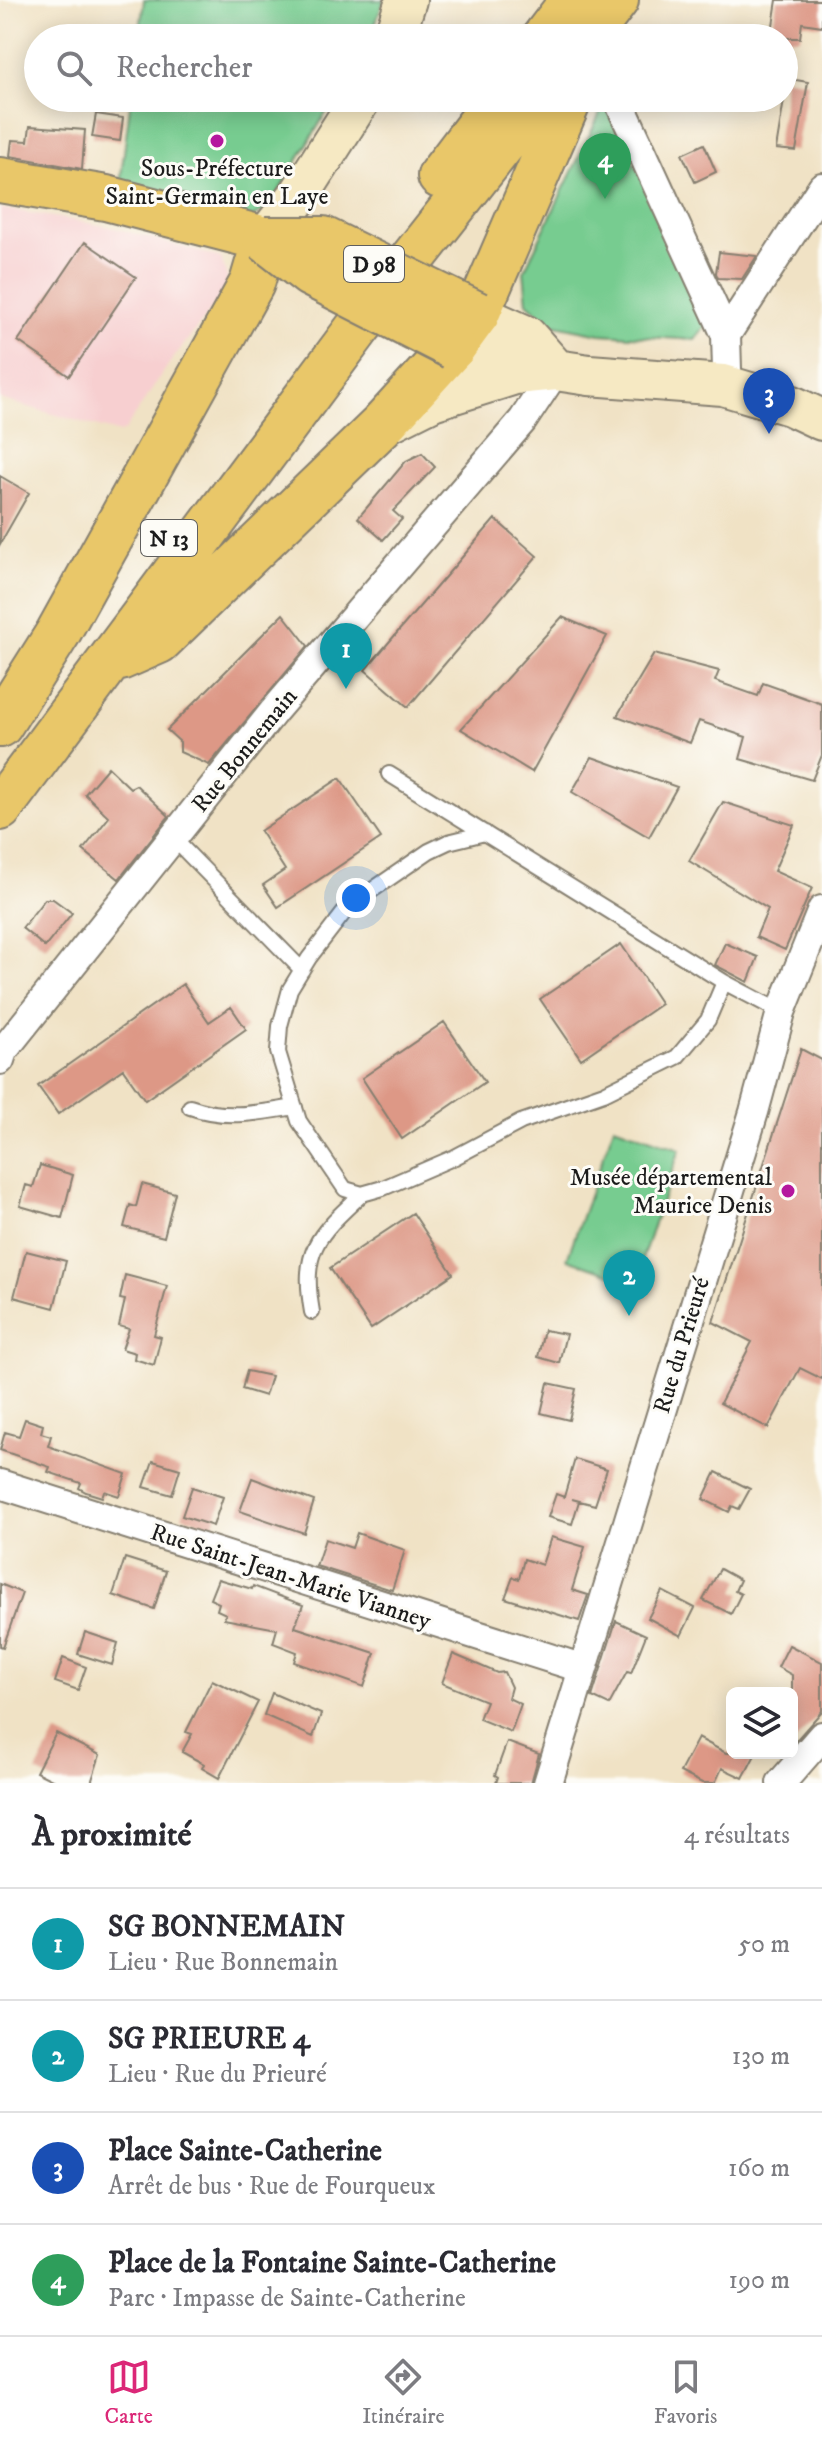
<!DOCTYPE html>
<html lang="fr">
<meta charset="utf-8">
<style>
body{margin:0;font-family:"IM FELL DW Pica",serif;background:#f2f2f3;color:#2b2b33}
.controls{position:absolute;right:24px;bottom:24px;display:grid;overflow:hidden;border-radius:12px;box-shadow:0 4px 20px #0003}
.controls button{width:72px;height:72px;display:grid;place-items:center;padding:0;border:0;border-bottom:2px solid #e1e1e2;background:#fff;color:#2b2b33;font:40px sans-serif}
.you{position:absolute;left:356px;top:898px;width:28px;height:28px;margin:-20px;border:6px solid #fff;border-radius:50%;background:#1a73e8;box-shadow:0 0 0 12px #1a73e833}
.badge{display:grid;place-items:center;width:52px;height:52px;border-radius:50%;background:#db2777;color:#fff;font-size:26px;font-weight:700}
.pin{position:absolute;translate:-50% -66px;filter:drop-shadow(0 2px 4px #0008)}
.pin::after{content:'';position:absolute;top:42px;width:28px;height:24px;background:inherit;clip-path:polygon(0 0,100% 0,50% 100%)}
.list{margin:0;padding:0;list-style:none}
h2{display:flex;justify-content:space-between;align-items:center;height:104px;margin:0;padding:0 32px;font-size:34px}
h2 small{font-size:26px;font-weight:400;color:#7c7c81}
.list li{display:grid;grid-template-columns:52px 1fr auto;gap:24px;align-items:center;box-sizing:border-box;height:112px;padding:0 32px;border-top:2px solid #e1e1e2}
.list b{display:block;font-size:30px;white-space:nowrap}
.list p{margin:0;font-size:26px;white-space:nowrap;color:#7c7c81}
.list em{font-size:26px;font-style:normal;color:#7c7c81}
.icon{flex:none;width:44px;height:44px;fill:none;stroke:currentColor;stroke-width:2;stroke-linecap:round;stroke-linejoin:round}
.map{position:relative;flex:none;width:822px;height:1783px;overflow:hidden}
.search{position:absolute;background:#fff;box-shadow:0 4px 20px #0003;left:24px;right:24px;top:24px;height:88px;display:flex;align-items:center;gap:20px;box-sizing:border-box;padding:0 28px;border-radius:44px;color:#7c7c81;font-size:30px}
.sheet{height:552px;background:#fff}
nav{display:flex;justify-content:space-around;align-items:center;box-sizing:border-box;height:112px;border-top:2px solid #e1e1e2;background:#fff;font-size:22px;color:#7c7c81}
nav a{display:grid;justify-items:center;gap:4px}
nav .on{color:#db2777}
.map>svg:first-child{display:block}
.built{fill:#f7cfd0}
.green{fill:#77cc90;stroke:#4a7456;stroke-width:2}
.building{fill:#dd9886}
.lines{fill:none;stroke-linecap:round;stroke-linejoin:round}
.lane-casing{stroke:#867f70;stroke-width:18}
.street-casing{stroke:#867f70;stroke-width:32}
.secondary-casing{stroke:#867f70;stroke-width:44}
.primary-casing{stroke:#867f70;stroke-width:48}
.lane{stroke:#fff;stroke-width:14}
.street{stroke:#fff;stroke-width:28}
.secondary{stroke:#f6e9c3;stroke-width:40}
.primary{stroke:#e9c769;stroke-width:44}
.primary-bridge-casing{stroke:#867f70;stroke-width:48;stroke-linecap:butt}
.primary-bridge{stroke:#e9c769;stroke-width:44}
.poi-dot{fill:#b5179e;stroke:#fdfcf7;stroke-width:3}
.labels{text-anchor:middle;stroke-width:6;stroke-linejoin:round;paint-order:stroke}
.shield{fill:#fdfcf7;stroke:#605f5e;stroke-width:2}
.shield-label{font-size:22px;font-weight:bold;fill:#1c1c1c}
.poi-label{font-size:24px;fill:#1c1c1c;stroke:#fdfcf7}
.street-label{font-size:24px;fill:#1c1c1c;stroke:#fdfcf7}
</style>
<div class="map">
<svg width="822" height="1783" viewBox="0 0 822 1783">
<rect width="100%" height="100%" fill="#fdfcf7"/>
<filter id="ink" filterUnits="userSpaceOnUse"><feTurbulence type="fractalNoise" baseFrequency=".0125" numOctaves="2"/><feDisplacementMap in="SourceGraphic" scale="16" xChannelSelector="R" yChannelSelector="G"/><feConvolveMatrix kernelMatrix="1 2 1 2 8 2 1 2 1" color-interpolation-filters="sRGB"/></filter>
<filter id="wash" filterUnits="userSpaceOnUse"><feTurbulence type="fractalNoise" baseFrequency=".006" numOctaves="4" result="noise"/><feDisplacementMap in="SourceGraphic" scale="32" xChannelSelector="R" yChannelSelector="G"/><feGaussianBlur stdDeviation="1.8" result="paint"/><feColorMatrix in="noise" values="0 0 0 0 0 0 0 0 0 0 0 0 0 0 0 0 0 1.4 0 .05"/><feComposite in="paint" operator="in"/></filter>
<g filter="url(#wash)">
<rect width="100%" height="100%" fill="#f0e2c5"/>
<!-- built -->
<path class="built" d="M0 208 111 227 221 258 230 286 171 361 125 430 120 433 0 399Z"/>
<!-- green -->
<path class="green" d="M144 0H384L370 38H139Z
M131 98H335L269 208 244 222 120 184Z
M606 101 707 323 695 340 600 334 551 324 527 303 524 271Z
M614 1126 680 1149 634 1282 567 1259Z"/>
<g id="blocks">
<!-- building -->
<path class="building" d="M777 0H822V26L802 23 800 38H771Z
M784 78 808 82 796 151 776 149 784 100Z
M96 114 123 118 120 141 92 137Z
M30 126 85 130 82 169 10 156 12 140 28 141Z
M704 144 716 172 695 182 682 154Z
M85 242 136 277 69 376 18 341Z
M719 252 757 256 742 279 718 278 716 273Z
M422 453 435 467 393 511 402 519 383 540 358 518 406 461Z
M0 476 29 493 0 544Z
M495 519 537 556 408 707 365 670Z
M283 614 308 646 209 765 180 752V742L167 730Z
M562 617 607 636 532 772 461 729Z
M654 654 719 671 715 681 758 696 763 683 822 704V755L812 780 740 759 746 737 699 721 690 743 617 716Z
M592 757 677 787 649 837 572 792Z
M108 767 130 788 136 785 169 816 119 879 83 850 109 817 85 794Z
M340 778 381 838 278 907 263 885 285 870 260 831Z
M723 802 794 825 774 871 812 888 785 950 756 937 768 909 689 861Z
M45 899H53L72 913 45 947 22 928Z
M725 943 758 957 748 982 715 965Z
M621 944 661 1004 581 1059 540 999Z
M183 984 209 1022 231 1007 246 1029 145 1100 123 1069 58 1114 38 1086Z
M444 1022 485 1082 402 1139 362 1078Z
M801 1049 822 1060V1379L800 1368 768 1428 720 1403 752 1342 713 1322Z
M40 1165 73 1175 62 1218 20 1206 26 1185 33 1187Z
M142 1184 175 1193 164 1237 124 1227 130 1205 136 1207Z
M413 1213 453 1274 371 1329 330 1268Z
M26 1251 66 1261 54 1308 14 1297Z
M125 1275 167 1286 154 1335 161 1337 154 1365 134 1359 135 1353 122 1349 129 1329 119 1326 125 1300 120 1299Z
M544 1330 566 1334 559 1363 538 1357Z
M247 1371 271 1376 265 1396 242 1389Z
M548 1383 576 1389 569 1420 541 1413Z
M25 1419 43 1425 41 1433 51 1436 48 1446 126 1474 119 1496 104 1491 102 1497 86 1492 79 1488 81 1483 48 1472 50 1467 0 1450 5 1432 19 1436Z
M575 1459 607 1469 595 1505 572 1499 579 1501 572 1524 548 1517 556 1494 564 1497Z
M153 1461 180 1469 172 1495 144 1487Z
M716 1472 750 1489 739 1509 732 1506 729 1512 703 1499Z
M252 1478 314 1501 304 1533 240 1511Z
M192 1487 223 1497 213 1526 182 1516Z
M357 1533 405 1550 392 1590 316 1566 325 1539 352 1548Z
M551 1537 585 1547 572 1590 588 1595 579 1621 505 1598 513 1577 519 1579 524 1559 542 1565Z
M125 1558 166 1571 154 1609 113 1595Z
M720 1569 740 1580 735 1591 741 1594 731 1614 703 1600Z
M218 1579 252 1589 253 1586 303 1605 295 1627 375 1653 364 1687 294 1662 297 1652 273 1643 277 1629 224 1619 226 1614 217 1610 219 1603 210 1599Z
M0 1584 22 1593 3 1647 0 1646Z
M662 1591 695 1608 681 1636 648 1618Z
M616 1621 646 1635 631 1673 627 1672 609 1705 592 1697Z
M85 1632 118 1643 112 1665 78 1654Z
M789 1645 822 1662V1711L792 1745V1675L778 1667Z
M453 1654 497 1673 504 1672 511 1687 508 1698 521 1704 511 1732 479 1719 486 1701 442 1683Z
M63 1658 86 1667 78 1690 55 1682Z
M212 1680 258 1702 219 1778 202 1768 204 1764 182 1752 192 1734 186 1732Z
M272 1693 321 1714 313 1737 264 1715Z
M56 1733 100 1755 91 1783H58L36 1772Z
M698 1738 726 1753H756L743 1778 722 1768 715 1783H702L680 1772Z
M507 1742 539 1754 531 1783H496L498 1777 495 1775Z"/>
</g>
</g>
<g filter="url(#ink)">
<use href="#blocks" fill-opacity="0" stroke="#867f70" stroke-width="2"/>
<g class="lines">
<defs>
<path id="lane" d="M389 774 724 982 781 1012
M485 833 448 842 429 851 349 906 309 958 290 989 280 1026 278 1052 299 1121 345 1189 362 1194 383 1188 455 1157 521 1122 604 1093 677 1057 708 1020 724 982
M173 838 302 970
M190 1107C226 1120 258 1113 295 1107
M312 1312C301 1249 318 1235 362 1194"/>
<path id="street" d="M621 106 726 335 727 370 723 385
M726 335 822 187
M0 1060 3 1051 274 711 523 420 556 370
M0 1484 581 1668
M548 1783 754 1112 781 1012 822 910
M781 1783 822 1736"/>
<path id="secondary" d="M394 38 406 0
M265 239 300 194 361 98
M477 314 526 336 556 370
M453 347 515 374 556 370 589 375 723 385 790 405 822 420
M388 422 432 400 515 374"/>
<path id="primary" d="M544 38 573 0
M587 38 616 0
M440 176 499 98
M0 180 106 198 265 239 252 283 58 633 0 725
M120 658 159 641 381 426 453 347 477 314 570 98
M0 808 357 329 539 98"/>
</defs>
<!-- lane casing -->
<use href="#lane" class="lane-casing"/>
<!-- street casing -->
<use href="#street" class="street-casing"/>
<!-- secondary casing -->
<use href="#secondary" class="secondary-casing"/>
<!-- primary casing -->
<use href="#primary" class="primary-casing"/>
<!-- lane -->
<use href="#lane" class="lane"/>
<!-- street -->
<use href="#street" class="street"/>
<!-- secondary -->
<use href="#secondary" class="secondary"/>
<!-- primary -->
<use href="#primary" class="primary"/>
<defs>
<path id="primary-bridge" d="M265 239H323L477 314
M265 239 310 274 453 347"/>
</defs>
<!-- primary-bridge casing -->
<use href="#primary-bridge" class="primary-bridge-casing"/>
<!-- primary-bridge -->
<use href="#primary-bridge" class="primary-bridge"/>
</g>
</g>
<!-- markers -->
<g class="poi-dot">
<circle cx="217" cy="141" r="8"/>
<circle cx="788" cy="1191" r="8"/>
</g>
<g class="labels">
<!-- shield labels -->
<g class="shield">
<rect x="344" y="246" width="60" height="36" rx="6"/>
<rect x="141" y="520" width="56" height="36" rx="6"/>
</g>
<g class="shield-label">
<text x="374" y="272">D 98</text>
<text x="169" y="546">N 13</text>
</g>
<!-- poi labels -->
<g class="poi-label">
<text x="217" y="176">Sous-Préfecture<tspan x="217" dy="28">Saint-Germain en Laye</tspan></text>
<text x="772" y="1185" text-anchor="end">Musée départemental<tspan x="772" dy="28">Maurice Denis</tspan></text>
</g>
<!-- street labels -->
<g class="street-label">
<text transform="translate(244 750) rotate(-51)" y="8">Rue Bonnemain</text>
<text transform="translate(681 1345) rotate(-73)" y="8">Rue du Prieuré</text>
<text transform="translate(291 1576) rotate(18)" y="8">Rue Saint-Jean-Marie Vianney</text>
</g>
</g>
</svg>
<div class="controls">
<button><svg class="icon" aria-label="layers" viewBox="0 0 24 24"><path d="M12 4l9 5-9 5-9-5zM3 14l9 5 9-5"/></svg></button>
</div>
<div class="you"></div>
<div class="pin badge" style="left:346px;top:689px;background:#0f9aa8">1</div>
<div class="pin badge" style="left:629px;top:1316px;background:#0f9aa8">2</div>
<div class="pin badge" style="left:769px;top:434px;background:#1a4fb4">3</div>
<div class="pin badge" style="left:605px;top:199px;background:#2e9e5b">4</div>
<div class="search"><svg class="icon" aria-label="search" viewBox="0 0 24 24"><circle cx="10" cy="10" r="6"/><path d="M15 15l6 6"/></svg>Rechercher</div>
</div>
<section class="sheet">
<h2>À proximité<small>4 résultats</small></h2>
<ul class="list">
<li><span class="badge" style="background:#0f9aa8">1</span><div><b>SG BONNEMAIN</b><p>Lieu · Rue Bonnemain</p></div><em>50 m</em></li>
<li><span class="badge" style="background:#0f9aa8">2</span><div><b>SG PRIEURE 4</b><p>Lieu · Rue du Prieuré</p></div><em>130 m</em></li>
<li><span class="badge" style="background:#1a4fb4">3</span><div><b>Place Sainte-Catherine</b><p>Arrêt de bus · Rue de Fourqueux</p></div><em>160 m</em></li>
<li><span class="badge" style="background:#2e9e5b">4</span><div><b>Place de la Fontaine Sainte-Catherine</b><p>Parc · Impasse de Sainte-Catherine</p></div><em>190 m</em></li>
</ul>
</section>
<nav>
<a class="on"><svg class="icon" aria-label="map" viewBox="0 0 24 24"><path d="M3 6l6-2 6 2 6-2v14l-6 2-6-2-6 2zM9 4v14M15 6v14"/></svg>Carte</a>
<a><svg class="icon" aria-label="directions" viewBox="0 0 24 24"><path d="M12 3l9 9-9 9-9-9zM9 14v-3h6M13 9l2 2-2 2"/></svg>Itinéraire</a>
<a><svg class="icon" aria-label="saved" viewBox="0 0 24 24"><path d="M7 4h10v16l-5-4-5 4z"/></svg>Favoris</a>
</nav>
